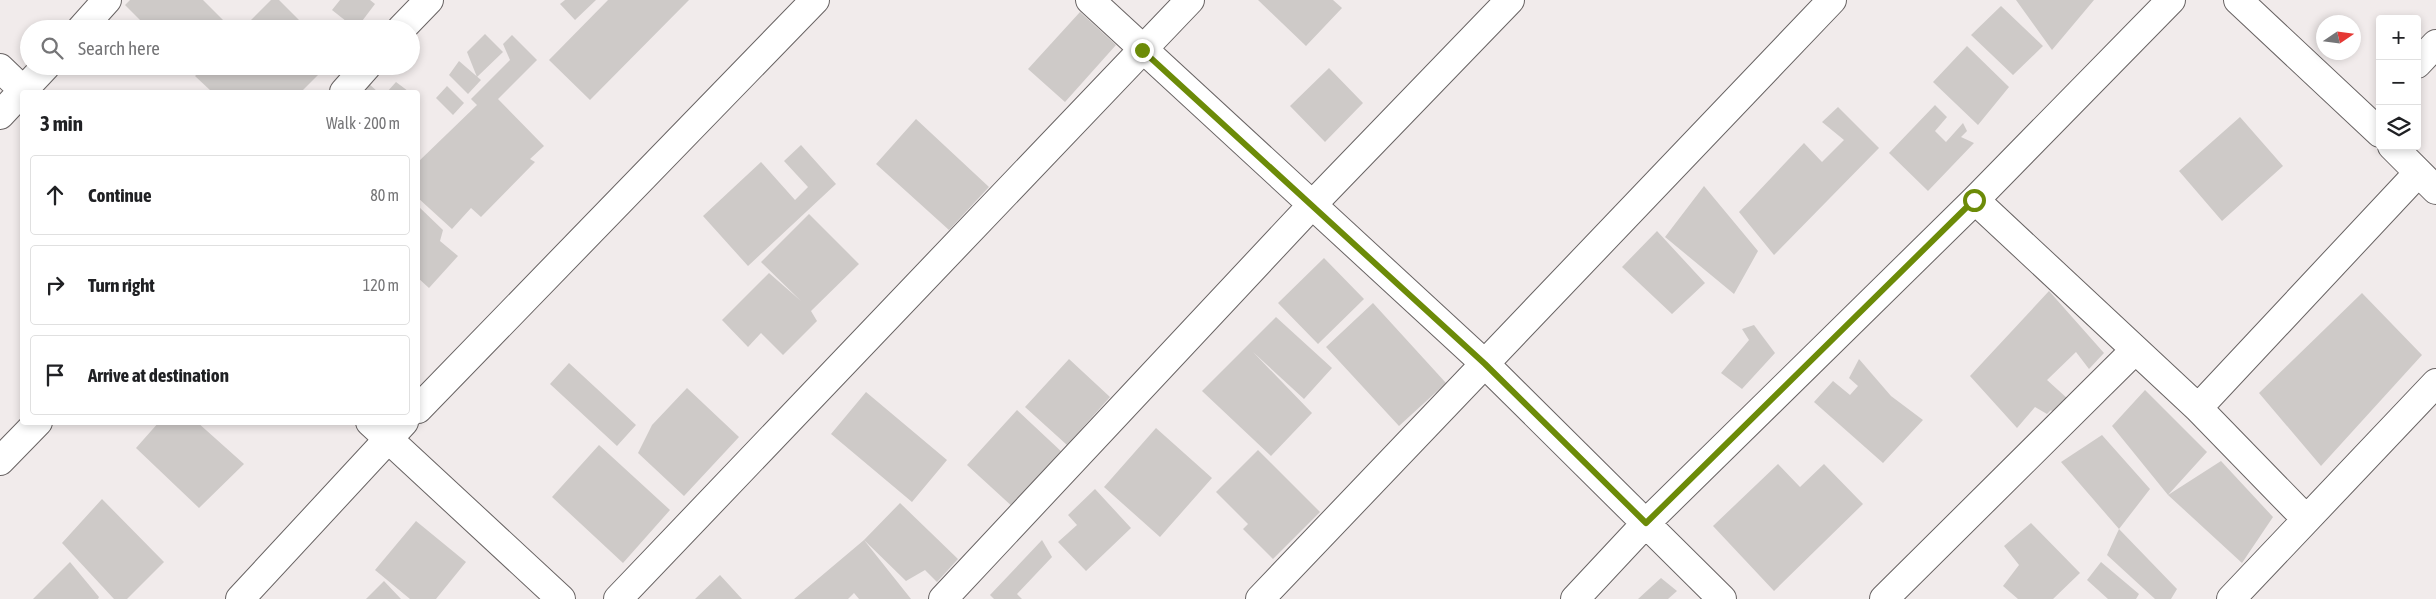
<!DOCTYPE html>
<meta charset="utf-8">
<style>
body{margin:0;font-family:"Asap Condensed",sans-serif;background:#f6f6f6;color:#202124}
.controls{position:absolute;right:15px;top:15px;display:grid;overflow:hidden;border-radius:5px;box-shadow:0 2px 8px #0003}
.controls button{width:45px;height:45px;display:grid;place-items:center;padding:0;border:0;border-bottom:1px solid #e0e0e0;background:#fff;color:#202124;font:25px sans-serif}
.compass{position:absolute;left:2316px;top:15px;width:45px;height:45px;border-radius:50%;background:#fff;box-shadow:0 2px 8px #0003;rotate:77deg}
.stop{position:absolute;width:15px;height:15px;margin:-11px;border:4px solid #6c8b08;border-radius:50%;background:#fff}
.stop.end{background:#6c8b08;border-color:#fff;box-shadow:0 1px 5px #0008}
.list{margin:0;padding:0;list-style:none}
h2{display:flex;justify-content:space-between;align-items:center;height:65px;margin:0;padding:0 20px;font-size:21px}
h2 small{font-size:16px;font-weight:400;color:#757577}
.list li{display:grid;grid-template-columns:32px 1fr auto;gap:15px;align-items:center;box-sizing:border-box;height:80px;margin:0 10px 10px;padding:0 10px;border:1px solid #e0e0e0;border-radius:5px}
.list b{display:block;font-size:19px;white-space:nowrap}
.list em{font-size:16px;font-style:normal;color:#757577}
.icon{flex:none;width:28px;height:28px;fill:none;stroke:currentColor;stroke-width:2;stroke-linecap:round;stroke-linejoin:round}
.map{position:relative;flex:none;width:2436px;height:599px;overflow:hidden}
.search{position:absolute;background:#fff;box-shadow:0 2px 8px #0003;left:20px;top:20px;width:400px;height:55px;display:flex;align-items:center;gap:12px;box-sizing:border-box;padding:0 18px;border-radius:28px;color:#757577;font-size:19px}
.panel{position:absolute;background:#fff;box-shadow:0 2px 8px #0003;left:20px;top:90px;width:400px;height:335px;border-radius:5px}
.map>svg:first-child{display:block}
.building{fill:#cecac8}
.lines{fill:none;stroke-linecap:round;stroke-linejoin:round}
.minor-casing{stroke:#686363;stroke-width:30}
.tertiary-casing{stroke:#686363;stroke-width:30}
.minor{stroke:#fff;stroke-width:28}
.tertiary{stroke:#fff;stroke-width:28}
.route{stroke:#6c8b08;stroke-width:6}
</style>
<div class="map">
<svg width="2436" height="599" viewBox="0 0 2436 599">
<rect width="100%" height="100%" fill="#f1ebeb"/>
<!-- building -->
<path class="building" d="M130 0H203L232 29H149L125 5Z
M271 0H279L308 29H242Z
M340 0H370L375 4 356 29 332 10Z
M565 0H596L575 20 560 4Z
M608 0H689L590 100 549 60Z
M1258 0H1333L1342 8 1306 46Z
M2016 0H2094L2052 50Z
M2001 6 2043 46 2013 75 1971 35Z
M1080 12 1116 45 1065 102 1028 69Z
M485 34 503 52 477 77 467 52Z
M512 35 537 60 498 99 544 146 530 159 535 162 481 217 471 208 452 229 418 198V162L477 105 471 99 510 60 503 44Z
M1967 46 2009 87 1978 125 1933 82Z
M459 61 481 80 468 94 449 75Z
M205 66H327L301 92H212L195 76Z
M1329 68 1363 103 1325 142 1290 106Z
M396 82 408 91 407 92H387Z
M368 83 378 92H357Z
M447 86 464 103 453 115 436 98Z
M1935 105 1947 117 1935 131 1946 142 1963 123 1967 131 1961 137 1974 143 1928 191 1889 153Z
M1838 107 1879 148 1774 255 1739 212 1804 143 1822 162 1844 140 1822 122Z
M2240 117 2283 166 2222 221 2179 171Z
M916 119 989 187 949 230 876 164Z
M801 145 836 184 748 266 703 216 761 162 795 200 808 187 784 161Z
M1704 186 1758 251 1734 294 1665 237Z
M418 206 443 230 440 241 458 256 429 288 418 278Z
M809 214 859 264 811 311 817 321 783 355 761 333 748 347 722 320 769 273 801 301 761 262Z
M1657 231 1705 283 1672 314 1622 267Z
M1324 258 1364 299 1318 344 1278 303Z
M2049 291 2104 353 2089 369 2076 352 2047 380 2068 399 2057 417 2051 410 2047 414 2035 407 2017 428 1970 376Z
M2362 293 2422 355 2321 466 2259 393Z
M1373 303 1446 383 1399 426 1326 347Z
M1276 317 1332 368 1304 399 1253 352 1312 413 1271 456 1202 391Z
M1754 325 1775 353 1742 389 1721 373 1749 340 1742 329Z
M1069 359 1110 397 1067 445 1025 407Z
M1859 359 1891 396 1923 420 1883 463 1814 402 1833 381 1850 395 1858 386 1849 378Z
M569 363 636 425 617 446 550 384Z
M687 388 739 437 684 496 638 453 652 425Z
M2145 390 2207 452 2168 495 2112 426Z
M866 392 947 460 912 502 831 434Z
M1017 410 1064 454 1015 509 967 465Z
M159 422H197L244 464 199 508 136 448Z
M1156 428 1212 478 1160 537 1104 487Z
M2102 435 2150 489 2119 529 2061 462Z
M599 445 670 510 623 563 552 497Z
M1258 450 1320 512 1273 559 1243 529 1248 524 1216 492Z
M2221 461 2273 517 2242 563 2168 495Z
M1778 464 1800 487 1824 464 1863 504 1774 591 1713 526Z
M1095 489 1131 528 1086 571 1058 542 1077 525 1068 515Z
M102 499 164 562 127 599H114L62 543Z
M900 503 958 559 937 582 925 570 906 581 864 540 911 599H859L854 593 848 599H794L864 540Z
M416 521 466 562 436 599H410L375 570Z
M2031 523 2080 573 2053 599H2018L2003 586 2019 565 2004 546Z
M2119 529 2177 589 2171 599H2155L2107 555Z
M1042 540 1052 557 1017 594 1022 599H994L990 595Z
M70 562 99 597 98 599H33Z
M2101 562 2139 594 2136 599H2108L2087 580Z
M720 575 742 599H695Z
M1661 578 1677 591 1668 599H1638Z
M384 581 401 599H366Z"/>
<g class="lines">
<defs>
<path id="minor" d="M1090 0 1485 364 1722 599
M2238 0 2380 133
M81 29 107 0
M401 29 429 0
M2417 64 2436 44
M0 68 25 92
M344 92 367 66
M0 115 46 66
M2392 146 2436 190
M1975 200 2198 408 2306 519
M2198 408 2418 173
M370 422 561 599
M0 461 38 422
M618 599 1190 0
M943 599 1312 205 1510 0
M1260 599 1832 0
M1575 599 1646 523 1975 200 2171 0
M1884 599 2135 350
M2231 599 2436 383"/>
<path id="tertiary" d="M418 409 815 0
M240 599 404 422"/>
</defs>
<!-- minor casing -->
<use href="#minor" class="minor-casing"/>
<!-- tertiary casing -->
<use href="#tertiary" class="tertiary-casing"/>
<!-- minor -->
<use href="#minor" class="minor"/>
<!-- tertiary -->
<use href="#tertiary" class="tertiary"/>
</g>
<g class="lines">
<!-- route -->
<path class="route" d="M1142 50 1485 364 1646 523 1974 200"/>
</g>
</svg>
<div class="controls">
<button>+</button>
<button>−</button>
<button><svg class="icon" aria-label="layers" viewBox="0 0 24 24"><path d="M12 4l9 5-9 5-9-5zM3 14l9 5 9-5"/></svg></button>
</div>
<svg class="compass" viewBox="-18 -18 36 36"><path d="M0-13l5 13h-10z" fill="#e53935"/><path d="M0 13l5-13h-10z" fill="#757577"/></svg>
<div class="stop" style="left:1974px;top:200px"></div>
<div class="stop end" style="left:1142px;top:50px"></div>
<div class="search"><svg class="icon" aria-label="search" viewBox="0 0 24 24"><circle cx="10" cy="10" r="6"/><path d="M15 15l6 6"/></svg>Search here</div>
<section class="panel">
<h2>3 min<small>Walk · 200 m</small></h2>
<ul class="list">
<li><svg class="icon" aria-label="ahead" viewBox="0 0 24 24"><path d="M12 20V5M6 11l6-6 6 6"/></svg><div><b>Continue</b></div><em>80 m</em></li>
<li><svg class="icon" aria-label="right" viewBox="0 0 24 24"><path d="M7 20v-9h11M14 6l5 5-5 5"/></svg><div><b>Turn right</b></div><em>120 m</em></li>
<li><svg class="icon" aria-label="arrive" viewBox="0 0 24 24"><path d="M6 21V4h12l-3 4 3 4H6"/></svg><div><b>Arrive at destination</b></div></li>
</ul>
</section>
</div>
